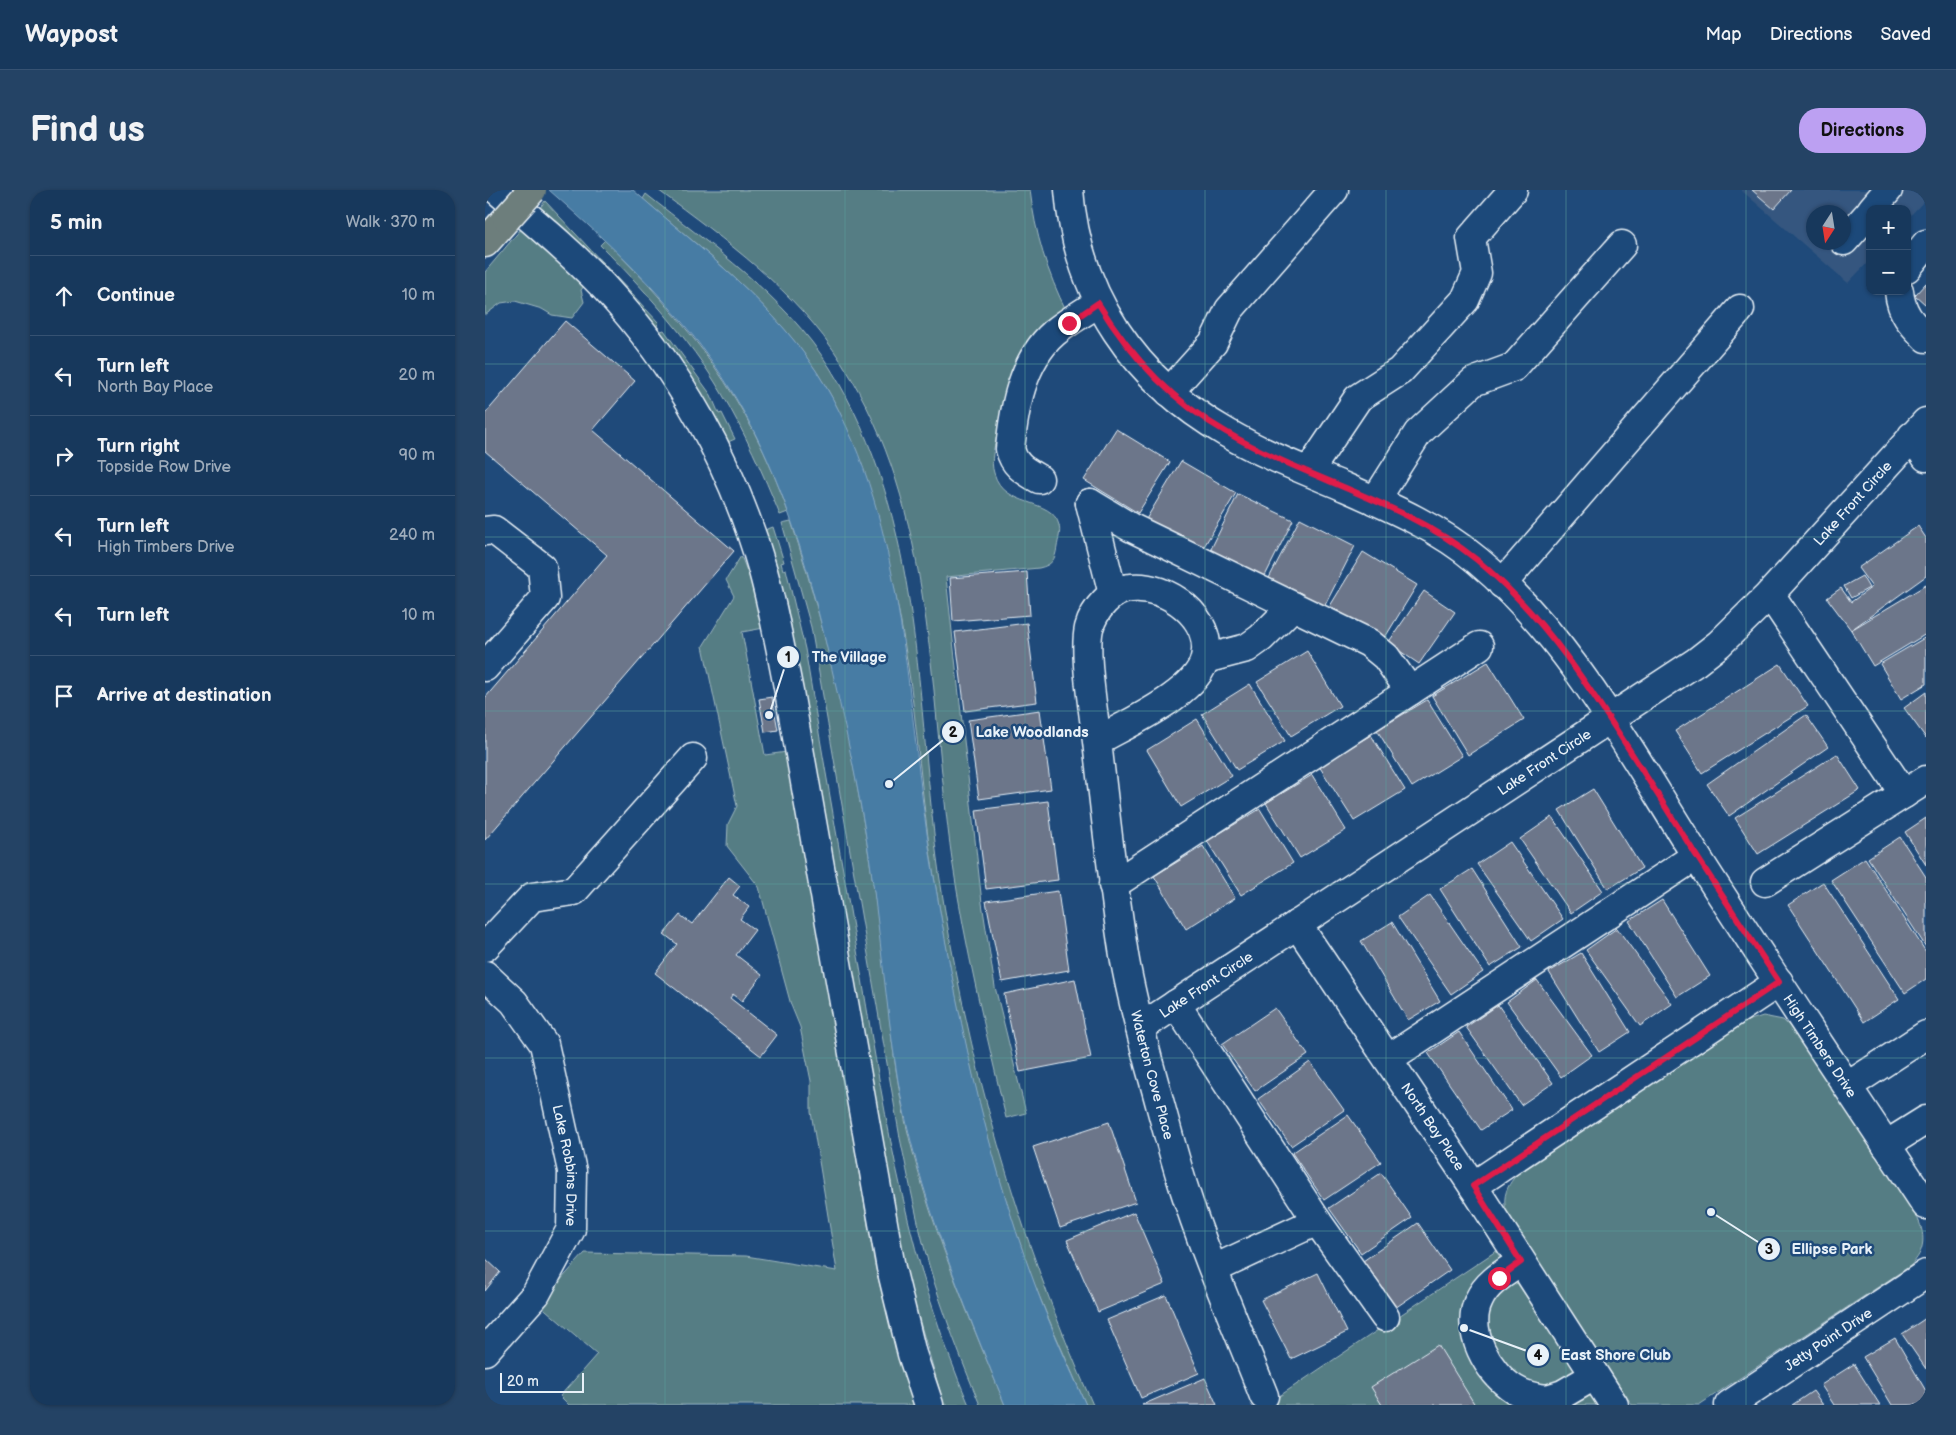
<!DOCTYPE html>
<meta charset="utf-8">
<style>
body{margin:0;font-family:"Balsamiq Sans",sans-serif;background:#244365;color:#f1f3f6}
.controls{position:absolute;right:15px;top:15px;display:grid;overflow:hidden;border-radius:10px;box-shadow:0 1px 4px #0004}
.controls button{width:45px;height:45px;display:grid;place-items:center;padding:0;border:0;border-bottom:1px solid #365272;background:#17385c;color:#f1f3f6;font:25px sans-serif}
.compass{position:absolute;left:1321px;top:15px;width:45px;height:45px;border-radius:50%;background:#17385c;box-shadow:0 1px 4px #0004;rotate:192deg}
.scale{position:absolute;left:15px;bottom:12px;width:84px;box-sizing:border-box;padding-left:5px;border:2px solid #e8f1f8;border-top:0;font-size:14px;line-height:18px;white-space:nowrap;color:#e8f1f8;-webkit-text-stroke:4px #1f4a7a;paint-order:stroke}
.stop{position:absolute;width:15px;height:15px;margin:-11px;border:4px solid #e11d48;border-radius:50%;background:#fff}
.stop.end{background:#e11d48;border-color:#fff;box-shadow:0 1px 5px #0008}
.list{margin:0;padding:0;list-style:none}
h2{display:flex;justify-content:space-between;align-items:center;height:65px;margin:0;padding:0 20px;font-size:21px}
h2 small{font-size:16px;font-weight:400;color:#9eacbb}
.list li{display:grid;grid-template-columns:32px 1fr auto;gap:15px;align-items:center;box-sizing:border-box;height:80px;padding:0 20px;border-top:1px solid #365272}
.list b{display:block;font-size:19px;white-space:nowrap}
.list p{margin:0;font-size:16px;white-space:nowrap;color:#9eacbb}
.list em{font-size:16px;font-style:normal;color:#9eacbb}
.icon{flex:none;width:28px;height:28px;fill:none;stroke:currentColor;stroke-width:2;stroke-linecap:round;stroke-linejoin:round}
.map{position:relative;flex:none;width:1441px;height:1215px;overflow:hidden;border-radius:20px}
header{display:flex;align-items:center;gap:30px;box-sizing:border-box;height:70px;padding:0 25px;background:#17385c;border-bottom:1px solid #365272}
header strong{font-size:24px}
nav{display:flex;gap:28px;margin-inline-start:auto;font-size:18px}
.intro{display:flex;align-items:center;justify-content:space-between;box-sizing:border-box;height:120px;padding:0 30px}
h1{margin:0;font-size:35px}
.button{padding:12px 22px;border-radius:20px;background:#bca0f2;color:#111;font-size:18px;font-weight:700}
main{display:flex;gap:30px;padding:0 30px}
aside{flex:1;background:#17385c;border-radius:20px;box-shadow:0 1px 4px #0004}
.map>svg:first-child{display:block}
.built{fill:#36577f;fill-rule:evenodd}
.green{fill:#557d84;stroke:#9eb7be}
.water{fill:#467ba4;stroke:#87aac6}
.building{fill:#6c768a;stroke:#e8f1f8}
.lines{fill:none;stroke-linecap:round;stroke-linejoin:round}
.minor-casing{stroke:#e8f1f8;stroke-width:31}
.major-casing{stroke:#e8f1f8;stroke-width:31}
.minor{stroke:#1f4a7a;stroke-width:28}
.major{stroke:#6d7e7c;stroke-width:28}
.major-bridge-casing{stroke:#e8f1f8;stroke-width:31;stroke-linecap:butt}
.major-bridge{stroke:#6d7e7c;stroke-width:28}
.route{stroke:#e11d48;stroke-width:6}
.grid{fill:none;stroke:#5ba19e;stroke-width:1;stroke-opacity:0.55}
.labels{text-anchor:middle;stroke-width:5;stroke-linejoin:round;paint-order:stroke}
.street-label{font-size:14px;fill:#e8f1f8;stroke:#1f4a7a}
.leader{fill:none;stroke:#e8f1f8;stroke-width:2}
.callout-dot{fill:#e8f1f8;stroke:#1f4a7a;stroke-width:2}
.mark-label{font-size:15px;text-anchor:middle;font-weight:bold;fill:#111}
.callout-label{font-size:15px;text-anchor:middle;font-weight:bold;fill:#e8f1f8;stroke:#1f4a7a;stroke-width:5;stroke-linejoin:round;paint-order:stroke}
</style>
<header>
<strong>Waypost</strong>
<nav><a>Map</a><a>Directions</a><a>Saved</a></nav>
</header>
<div class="intro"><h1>Find us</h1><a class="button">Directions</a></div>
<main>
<aside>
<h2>5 min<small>Walk · 370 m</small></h2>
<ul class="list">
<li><svg class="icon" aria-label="ahead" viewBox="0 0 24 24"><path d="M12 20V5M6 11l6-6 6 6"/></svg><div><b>Continue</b></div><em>10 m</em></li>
<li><svg class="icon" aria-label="left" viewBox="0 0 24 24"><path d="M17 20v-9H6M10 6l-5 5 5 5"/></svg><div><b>Turn left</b><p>North Bay Place</p></div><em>20 m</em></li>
<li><svg class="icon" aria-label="right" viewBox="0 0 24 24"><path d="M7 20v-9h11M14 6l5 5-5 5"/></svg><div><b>Turn right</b><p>Topside Row Drive</p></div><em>90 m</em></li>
<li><svg class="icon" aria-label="left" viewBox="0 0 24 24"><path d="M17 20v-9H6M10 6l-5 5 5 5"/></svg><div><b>Turn left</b><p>High Timbers Drive</p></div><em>240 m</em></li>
<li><svg class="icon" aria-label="left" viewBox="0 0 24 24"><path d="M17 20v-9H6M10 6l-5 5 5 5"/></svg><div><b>Turn left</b></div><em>10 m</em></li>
<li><svg class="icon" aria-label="arrive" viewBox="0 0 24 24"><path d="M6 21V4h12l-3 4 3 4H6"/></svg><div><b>Arrive at destination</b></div></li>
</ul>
</aside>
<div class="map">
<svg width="1441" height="1215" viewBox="0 0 1441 1215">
<rect width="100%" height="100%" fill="#1f4a7a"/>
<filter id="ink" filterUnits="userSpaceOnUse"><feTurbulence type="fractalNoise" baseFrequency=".02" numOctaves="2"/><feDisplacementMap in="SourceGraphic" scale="10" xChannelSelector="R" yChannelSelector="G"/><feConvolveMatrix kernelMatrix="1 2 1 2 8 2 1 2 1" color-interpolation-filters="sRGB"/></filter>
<g filter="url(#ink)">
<!-- built -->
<path class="built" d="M1256 0H1441V9L1422 29V19H1385V70L1363 93ZM1328 22H1358V52H1328Z"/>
<!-- green -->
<path class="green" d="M173 0H545C550 43 562 83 582 122 566 138 548 154 535 172 530 179 509 253 508 264 507 270 507 277 509 283 519 319 567 307 574 335 576 342 573 350 572 357 570 370 567 375 554 378L461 387 497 713 510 797 541 923 521 928C501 843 480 757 467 669 443 502 452 322 357 173 311 100 241 51 173 0Z
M161 4C226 56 300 106 345 178 440 330 430 513 454 683 481 865 533 1047 608 1215H601C584 1175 565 1134 549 1093 499 959 470 815 447 674 436 607 433 538 422 470 414 415 402 361 386 308 376 276 366 245 351 215 307 129 230 70 158 9Z
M60 11 174 133 172 135 176 141 179 140 226 205 234 224 237 223 250 249 243 252 232 233C207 194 182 155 155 118 127 80 90 49 54 19Z
M36 39 99 96 96 100 99 112 87 128 67 125 57 119 30 111 16 113 0 125V82Z
M120 50C204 134 264 209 303 322L295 325C278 283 259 241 236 202 204 148 159 99 115 55Z
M306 331C347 457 374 589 392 721 402 790 405 861 420 930 442 1028 482 1122 520 1215H495C476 1169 458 1123 444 1075 432 1033 424 990 415 948L326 437 297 333Z
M288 337 299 372 296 373 298 380 301 379 320 459C338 570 358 679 377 789 401 934 425 1079 484 1215H459L419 1077 316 489 303 420 280 340Z
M256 366 270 401 279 438 257 442 280 565 302 562 390 1076 411 1157 430 1215H84L75 1206 112 1164 54 1114 100 1063 261 1066 352 1081 326 922V891L315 837 306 815 274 697 242 656 243 634 252 616 218 456 249 406 241 390Z
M1278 826 1298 830 1312 843 1431 1025C1441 1044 1441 1061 1425 1076L1214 1215H1147L1025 1030C1012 1006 1025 988 1045 973L1259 832Z
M1011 1061 1113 1215H781Z"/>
<!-- water -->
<path class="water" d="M64 0H148C216 60 293 115 340 195 424 338 420 516 447 675 471 816 499 958 549 1092 564 1134 583 1174 601 1215H520C477 1109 433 1004 413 891 399 806 394 720 379 635 368 570 353 505 338 441 317 356 291 272 244 197 196 120 131 59 64 0Z"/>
<!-- building -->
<path class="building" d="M1267 0H1306L1289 19Z
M1441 93V115L1430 105Z
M80 131 150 191 108 240 249 361 0 650V508L122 365 0 261V224Z
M631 239 685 272 653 323 599 290Z
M696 271 751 303 715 363 660 331Z
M753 304 808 330 779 388 725 361Z
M815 328 870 356 838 419 783 390Z
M1433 336 1441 348V386L1366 440 1342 408 1356 398 1366 412 1387 397 1373 378Z
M878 362 932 395 899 449 845 416Z
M542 382 545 425 468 431 465 388Z
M1377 386 1384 398 1366 408 1359 396Z
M1441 395V444L1388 476 1366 440Z
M939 401 970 422 934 474 903 453Z
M542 433 552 512 480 521 470 442Z
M1441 447V494L1416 509 1395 474Z
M822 461 855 516 806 546 772 492Z
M1003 472 1039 530 983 565 947 506Z
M1295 474 1323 516 1217 583 1190 541Z
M765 494 800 551 752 580 717 524Z
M1441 502V548L1419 518Z
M287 507 293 540 280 542 274 509Z
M942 510 977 566 927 597 892 540Z
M555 520 566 599 494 609 483 530Z
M1321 525 1343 557 1244 626 1222 594Z
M712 529 747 586 696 617 662 560Z
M886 545 920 600 869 631 834 576Z
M1352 564 1375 600 1273 664 1250 628Z
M827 585 861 640 815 668 781 613Z
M1108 599 1157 678 1123 699 1074 620Z
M563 611 573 690 501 699 491 620Z
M775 619 808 673 756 705 722 651Z
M1067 627 1118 701 1086 723 1035 649Z
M1441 628V675L1420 642Z
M1415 647 1441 687V757L1383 668Z
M1025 652 1078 729 1046 751 992 674Z
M718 656 750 708 701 739 669 686Z
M1380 668 1441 762V789L1420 803 1346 690Z
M987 679 1037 757 1005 777 955 699Z
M244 687 255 696 248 705 264 717 255 729 270 740 251 765 277 785 257 811 248 804 245 808 292 845 276 866 170 783 192 754 179 744 195 725 207 734Z
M1338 692 1414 809 1379 832 1303 715Z
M573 701 584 780 517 792 501 711Z
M945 705 998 782 966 804 913 727Z
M1177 710 1225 786 1192 807 1144 731Z
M907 732 955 811 923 830 876 751Z
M1132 738 1187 814 1155 836 1101 760Z
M1096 763 1145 842 1114 862 1064 782Z
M590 789 606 868 535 882 519 804Z
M1052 790 1107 865 1076 887 1022 812Z
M1013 815 1068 893 1036 915 981 837Z
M790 818 823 865 770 901 737 854Z
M974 842 1027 920 996 940 943 863Z
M825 872 859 920 806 956 773 909Z
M863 925 896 972 839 1010 807 963Z
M624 932 651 1012 575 1038 548 957Z
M896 983 927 1028 876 1063 844 1018Z
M649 1022 680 1094 613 1122 582 1050Z
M933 1033 965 1080 910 1118 878 1071Z
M0 1068 15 1082 0 1101Z
M833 1083 862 1142 806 1169 776 1110Z
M681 1105 714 1183 656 1208 622 1130Z
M1441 1128V1179L1417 1144Z
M1410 1148 1441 1201V1215H1407L1378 1167Z
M953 1155 990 1215H897L886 1197Z
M1369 1174 1395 1215H1349L1336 1195Z
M720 1188 732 1215H657Z
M1328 1201 1338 1215H1307Z"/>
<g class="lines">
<defs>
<g id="minor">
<path d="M12 0C48 31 86 62 118 96 193 176 248 275 278 381 289 421 296 462 304 502L406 1078 427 1164 444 1215"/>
<path id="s1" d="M584 0C592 106 650 190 742 243 778 264 817 279 855 295 903 316 953 337 993 371 1087 450 1145 562 1210 664 1285 782 1364 898 1441 1015"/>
<path d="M1387 19 1403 0"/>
<path d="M1359 51 1385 22"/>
<path d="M1422 78 1441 54"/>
<path d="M1414 101C1416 123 1426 133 1441 148"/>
<path d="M684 202 728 153 744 120 849 0"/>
<path d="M1427 246 1441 267"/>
<path d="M824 281 873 208 915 181 980 110 992 83 986 48 1028 0"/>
<path d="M554 289C540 281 529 276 525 259 529 219 537 171 569 143 582 132 598 123 613 113"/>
<path d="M890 311 933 243 988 192 1029 177 1137 55"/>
<path d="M605 313 645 337 884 453 901 467 925 501"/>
<path d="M605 313 628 404"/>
<path d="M0 341 9 340 57 377 60 408 0 477"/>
<path d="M1017 394 1255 119"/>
<path d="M1285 404 1419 604"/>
<path d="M720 469 762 458 776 448 808 416"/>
<path id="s2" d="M612 551C641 534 713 503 720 468 729 428 682 394 646 398 626 399 609 420 604 438 598 464 610 531 613 560 621 629 628 697 639 765 645 802 655 838 664 874 675 913 685 953 697 992 720 1065 751 1135 779 1206"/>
<path d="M1280 692 1441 590"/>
<path d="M628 695 994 456"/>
<path id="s3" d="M812 734 988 996 1129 1215"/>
<path d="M0 757 47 707 89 701 208 568"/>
<path id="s4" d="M0 785 29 812 59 854 87 981 86 1039 51 1104 0 1161"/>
<path d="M691 814 832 1031 900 1127"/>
<path id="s5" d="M655 838 1211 472 1234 454 1285 404 1441 232"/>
<path d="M903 869 1211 666"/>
<path d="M1363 896 1441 845"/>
<path d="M1401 955 1441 930"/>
<path d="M988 996 1294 792"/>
<path d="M1036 1072C1021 1082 1002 1092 994 1110 979 1140 1003 1183 1029 1199 1040 1206 1050 1208 1062 1209"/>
<path d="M729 1079 832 1031"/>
<path d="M1062 1215V1209L1078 1204 1109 1186"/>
<path id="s6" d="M1244 1215 1441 1084"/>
</g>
<path id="major" d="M0 53 22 28"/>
</defs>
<!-- minor casing -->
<use href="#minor" class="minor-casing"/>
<!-- major casing -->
<use href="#major" class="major-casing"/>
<!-- minor -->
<use href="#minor" class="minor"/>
<!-- major -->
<use href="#major" class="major"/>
<defs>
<path id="major-bridge" d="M22 28 47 0"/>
</defs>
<!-- major-bridge casing -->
<use href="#major-bridge" class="major-bridge-casing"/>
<!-- major-bridge -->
<use href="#major-bridge" class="major-bridge"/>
</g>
</g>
<g class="lines" filter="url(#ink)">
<!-- route -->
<path class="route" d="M584 133 613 113C646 167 686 211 741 242 822 290 918 310 992 370 1069 434 1120 522 1173 605 1212 668 1253 730 1294 792L988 996 1036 1072 1014 1088"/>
</g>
<!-- grid -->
<path class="grid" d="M180 0V1215M360 0V1215M540 0V1215M720 0V1215M901 0V1215M1081 0V1215M1261 0V1215M0 174H1441M0 347H1441M0 521H1441M0 694H1441M0 868H1441M0 1041H1441"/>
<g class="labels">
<!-- street labels -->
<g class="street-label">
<text dy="5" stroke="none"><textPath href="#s5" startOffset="889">Lake Front Circle</textPath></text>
<text dy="5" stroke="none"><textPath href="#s5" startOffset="484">Lake Front Circle</textPath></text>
<text dy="5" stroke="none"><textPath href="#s5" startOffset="79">Lake Front Circle</textPath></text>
<text dy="5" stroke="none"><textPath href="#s1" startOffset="1180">High Timbers Drive</textPath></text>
<text dy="5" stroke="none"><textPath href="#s2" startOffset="770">Waterton Cove Place</textPath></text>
<text dy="5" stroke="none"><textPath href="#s3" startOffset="244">North Bay Place</textPath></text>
<text dy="5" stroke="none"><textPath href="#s4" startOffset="215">Lake Robbins Drive</textPath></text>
<text dy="5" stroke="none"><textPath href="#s6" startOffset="119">Jetty Point Drive</textPath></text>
</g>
</g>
<!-- callouts -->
<path class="leader" d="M284 525L303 467M404 594L468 542M1226 1022L1284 1059M979 1138L1053 1165"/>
<g class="callout-dot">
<circle cx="284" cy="525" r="5"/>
<circle cx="404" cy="594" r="5"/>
<circle cx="1226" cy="1022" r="5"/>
<circle cx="979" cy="1138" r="5"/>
<circle cx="303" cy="467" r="12"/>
<circle cx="468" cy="542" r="12"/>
<circle cx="1284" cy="1059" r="12"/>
<circle cx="1053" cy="1165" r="12"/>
</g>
<g class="mark-label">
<text x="303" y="472">1</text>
<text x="468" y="547">2</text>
<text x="1284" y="1064">3</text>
<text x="1053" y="1170">4</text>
</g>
<g class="callout-label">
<text x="364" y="472">The Village</text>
<text x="547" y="547">Lake Woodlands</text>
<text x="1347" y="1064">Ellipse Park</text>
<text x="1131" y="1170">East Shore Club</text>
</g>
</svg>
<div class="controls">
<button>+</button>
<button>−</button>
</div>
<svg class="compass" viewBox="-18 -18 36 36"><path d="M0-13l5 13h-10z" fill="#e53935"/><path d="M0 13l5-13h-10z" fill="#9eacbb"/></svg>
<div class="scale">20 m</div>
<div class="stop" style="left:1014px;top:1088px"></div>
<div class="stop end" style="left:584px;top:133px"></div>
</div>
</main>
